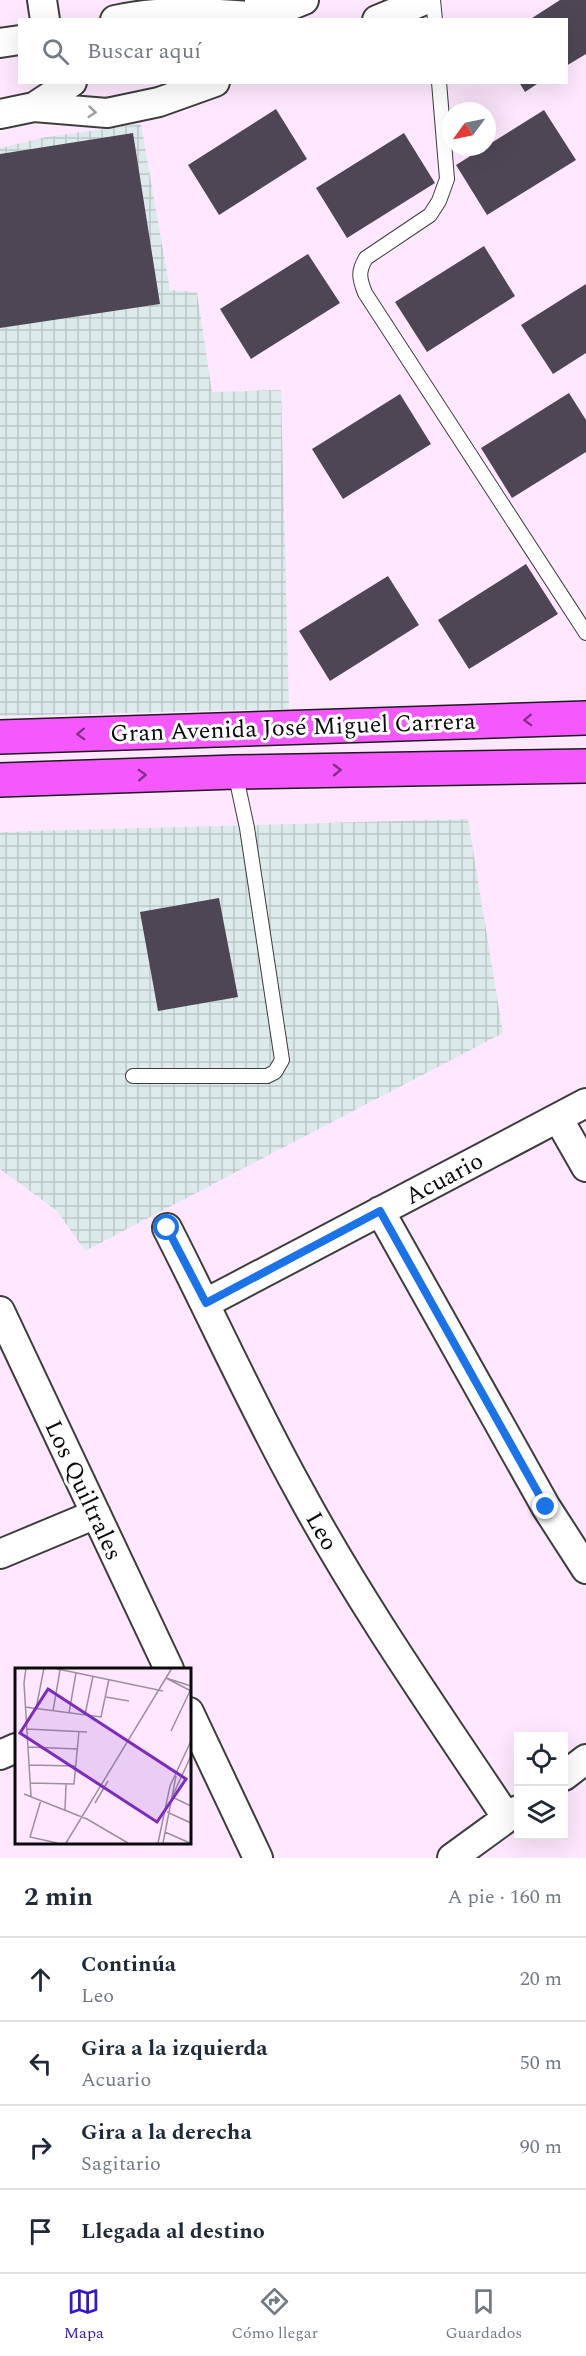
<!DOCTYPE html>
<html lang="es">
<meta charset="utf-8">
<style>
body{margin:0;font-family:Spectral,serif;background:#f2f2f3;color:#1f2937}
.controls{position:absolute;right:18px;bottom:18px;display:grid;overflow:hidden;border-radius:0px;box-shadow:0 6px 24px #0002}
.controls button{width:54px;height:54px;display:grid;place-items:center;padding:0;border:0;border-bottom:2px solid #e0e1e3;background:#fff;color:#1f2937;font:30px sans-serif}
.compass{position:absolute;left:442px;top:102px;width:54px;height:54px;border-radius:50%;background:#fff;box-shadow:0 6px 24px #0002;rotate:237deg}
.stop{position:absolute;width:18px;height:18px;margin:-14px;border:4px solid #1a73e8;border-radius:50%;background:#fff}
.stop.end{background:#1a73e8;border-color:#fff;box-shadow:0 2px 6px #0008}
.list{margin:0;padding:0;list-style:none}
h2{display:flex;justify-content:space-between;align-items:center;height:78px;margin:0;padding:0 24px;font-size:26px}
h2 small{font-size:20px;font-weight:400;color:#747a83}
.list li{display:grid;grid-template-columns:39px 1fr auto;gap:18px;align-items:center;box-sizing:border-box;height:84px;padding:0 24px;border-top:2px solid #e0e1e3}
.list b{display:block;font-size:22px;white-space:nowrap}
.list p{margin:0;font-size:20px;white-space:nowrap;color:#747a83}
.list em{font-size:20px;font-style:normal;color:#747a83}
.icon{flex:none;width:33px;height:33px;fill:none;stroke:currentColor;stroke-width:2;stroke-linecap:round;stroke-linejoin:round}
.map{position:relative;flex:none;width:586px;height:1858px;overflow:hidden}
.search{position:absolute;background:#fff;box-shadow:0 6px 24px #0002;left:18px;right:18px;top:18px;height:66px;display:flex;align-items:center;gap:15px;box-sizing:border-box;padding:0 21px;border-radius:0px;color:#747a83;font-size:22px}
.sheet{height:414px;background:#fff}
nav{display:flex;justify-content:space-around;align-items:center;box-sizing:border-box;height:84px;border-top:2px solid #e0e1e3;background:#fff;font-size:16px;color:#747a83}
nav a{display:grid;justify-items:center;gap:3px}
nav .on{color:#2f18c5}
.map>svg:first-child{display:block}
.industrial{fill:url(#industrial-grid)}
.building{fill:#4e4654}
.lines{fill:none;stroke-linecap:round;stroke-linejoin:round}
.service-casing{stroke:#3d3d3d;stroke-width:16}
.minor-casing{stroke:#3d3d3d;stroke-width:32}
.primary-casing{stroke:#1b1b1b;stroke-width:36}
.service{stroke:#fff;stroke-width:14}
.minor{stroke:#fff;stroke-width:28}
.primary{stroke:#f558ff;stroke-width:33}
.oneway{stroke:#9d9d9d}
.oneway2{stroke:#803184}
.route{stroke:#1a73e8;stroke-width:8}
.labels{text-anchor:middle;stroke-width:6;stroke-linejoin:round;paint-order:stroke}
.street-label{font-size:24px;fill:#0a0a0a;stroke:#fff}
.inset-road{fill:none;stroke:#9d8f9d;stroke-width:1.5}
.view{fill:#7b2cbf;fill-opacity:0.15;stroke:#7b2cbf;stroke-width:3}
.inset-edge{fill:none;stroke:#0a0a0a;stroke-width:3}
</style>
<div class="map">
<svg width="586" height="1858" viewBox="0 0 586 1858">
<defs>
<pattern id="industrial-grid" width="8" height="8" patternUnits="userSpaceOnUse" patternTransform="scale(1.5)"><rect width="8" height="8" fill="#ddeaeb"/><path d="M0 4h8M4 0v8" fill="none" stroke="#bcc7c8"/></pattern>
</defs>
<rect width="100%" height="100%" fill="#ffe8ff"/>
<!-- industrial -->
<path class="industrial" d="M141 124 170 290 197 292 212 392 281 390 289 709 0 716V148L46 137Z
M468 819 503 1033 85 1251 57 1211 0 1169V832Z"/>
<!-- building -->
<path class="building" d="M560 0H586V54L566 66V20H529Z
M519 82H540L525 92Z
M276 109 307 159 219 215 188 165Z
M544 110 576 160 487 215 456 165Z
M133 133 160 304 0 328V154Z
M404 133 435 183 347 238 316 188Z
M484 246 515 296 427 352 395 302Z
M308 254 340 303 251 359 220 309Z
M586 284V353L553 374 521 325Z
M569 393 586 420V452L512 498 481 448Z
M400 394 431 444 343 499 312 449Z
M526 564 558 614 469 669 438 620Z
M388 576 419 625 330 681 299 631Z
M219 898 238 997 158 1011 140 912Z"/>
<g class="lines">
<defs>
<path id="service" d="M433 0 435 20
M439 82 447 179 439 201 430 215 366 258C358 271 359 278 365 293L586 633
M133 1076H267L275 1072 282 1060 247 828 235 772"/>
<path id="minor" d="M42 0 45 20
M115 20C164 9 212 13 262 17L259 0
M255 20 304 0
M377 20 425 0
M0 43 20 40
M34 107 72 82
M0 114 34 107 107 113 159 102 215 82
M558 1118 586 1167
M380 1211 546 1507 586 1569
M167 1228C211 1314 251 1403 298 1488 360 1603 435 1710 507 1818
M206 1303 586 1103
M0 1311 169 1669
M0 1554 96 1514
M189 1712 258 1858
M0 1755 16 1748
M564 1776 586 1759
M452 1858 518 1810"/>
<path id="primary" d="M0 737 586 718
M0 780 235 772 586 766"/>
</defs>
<!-- service casing -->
<use href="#service" class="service-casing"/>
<!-- minor casing -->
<use href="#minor" class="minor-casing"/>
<!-- primary casing -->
<use href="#primary" class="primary-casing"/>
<!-- service -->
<use href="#service" class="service"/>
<!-- minor -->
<use href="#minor" class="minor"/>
<!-- primary -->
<use href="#primary" class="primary"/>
</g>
<!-- one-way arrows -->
<defs><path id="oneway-chevron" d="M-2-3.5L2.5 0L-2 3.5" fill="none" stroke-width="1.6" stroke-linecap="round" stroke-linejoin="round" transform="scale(1.5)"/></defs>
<use class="oneway" href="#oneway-chevron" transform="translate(92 112) rotate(5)"/>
<g class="oneway2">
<use href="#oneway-chevron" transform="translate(528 720) rotate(178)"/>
<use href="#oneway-chevron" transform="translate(81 734) rotate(178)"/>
<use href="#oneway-chevron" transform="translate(337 770) rotate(-1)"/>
<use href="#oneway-chevron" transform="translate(142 775) rotate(-2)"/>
</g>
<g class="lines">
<!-- route -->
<path class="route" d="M167 1228 206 1303 380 1211 546 1507"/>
</g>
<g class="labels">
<!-- street labels -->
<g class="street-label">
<text transform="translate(293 727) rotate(-2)" y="8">Gran Avenida José Miguel Carrera</text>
<text transform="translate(444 1178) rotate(-28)" y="8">Acuario</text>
<text transform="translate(84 1490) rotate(65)" y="8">Los Quiltrales</text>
<text transform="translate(322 1531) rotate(60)" y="8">Leo</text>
</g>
</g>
<!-- overview -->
<g transform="translate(15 1668)">
<rect width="176" height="176" fill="#ffe8ff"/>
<path class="inset-road" d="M11 0 9 15 16 128M38 0 148 23M176 18 151 10 176 23M91 29 114 33M10 39 86 49 94 11M21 41 29 0M38 43 45 2M54 45 61 5M70 47 78 8M12 61 72 64M156 63 175 23M13 79 63 81M176 88 157 129 176 138M14 97 61 98M15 115 59 116 64 63M9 126 72 151 113 175M26 132 15 169 42 175M80 135 93 113M50 142 51 116M152 144 176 155M150 164 175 175M51 175 157 0M143 175 155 118 176 73M148 175 161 108"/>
<path class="view" d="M33 21 171 111 142 154 5 65Z"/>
<rect width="176" height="176" class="inset-edge"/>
</g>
</svg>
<div class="controls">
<button><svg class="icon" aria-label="locate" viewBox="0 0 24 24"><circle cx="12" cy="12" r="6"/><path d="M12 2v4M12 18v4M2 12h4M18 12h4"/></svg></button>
<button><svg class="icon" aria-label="layers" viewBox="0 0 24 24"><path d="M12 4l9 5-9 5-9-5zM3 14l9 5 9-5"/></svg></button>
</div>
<svg class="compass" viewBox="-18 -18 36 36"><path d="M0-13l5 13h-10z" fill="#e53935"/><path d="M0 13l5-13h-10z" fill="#747a83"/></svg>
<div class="stop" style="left:167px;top:1228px"></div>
<div class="stop end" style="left:546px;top:1507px"></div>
<div class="search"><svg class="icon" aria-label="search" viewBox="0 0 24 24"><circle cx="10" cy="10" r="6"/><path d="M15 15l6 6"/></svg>Buscar aquí</div>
</div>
<section class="sheet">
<h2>2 min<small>A pie · 160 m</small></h2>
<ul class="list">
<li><svg class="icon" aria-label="ahead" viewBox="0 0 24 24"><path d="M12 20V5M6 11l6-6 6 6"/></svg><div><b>Continúa</b><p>Leo</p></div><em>20 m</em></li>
<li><svg class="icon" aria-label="left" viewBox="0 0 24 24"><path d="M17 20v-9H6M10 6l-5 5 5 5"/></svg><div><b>Gira a la izquierda</b><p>Acuario</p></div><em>50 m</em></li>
<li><svg class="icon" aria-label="right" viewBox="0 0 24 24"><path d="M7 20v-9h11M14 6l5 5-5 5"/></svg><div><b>Gira a la derecha</b><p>Sagitario</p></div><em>90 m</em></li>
<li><svg class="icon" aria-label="arrive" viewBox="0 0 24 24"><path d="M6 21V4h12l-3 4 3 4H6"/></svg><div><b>Llegada al destino</b></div></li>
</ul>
</section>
<nav>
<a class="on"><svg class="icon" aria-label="map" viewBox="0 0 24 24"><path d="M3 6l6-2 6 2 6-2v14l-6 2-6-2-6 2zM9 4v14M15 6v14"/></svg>Mapa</a>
<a><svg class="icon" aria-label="directions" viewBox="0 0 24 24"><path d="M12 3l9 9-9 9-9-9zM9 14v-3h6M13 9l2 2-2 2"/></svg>Cómo llegar</a>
<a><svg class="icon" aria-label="saved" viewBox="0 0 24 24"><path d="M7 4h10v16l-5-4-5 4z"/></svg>Guardados</a>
</nav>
